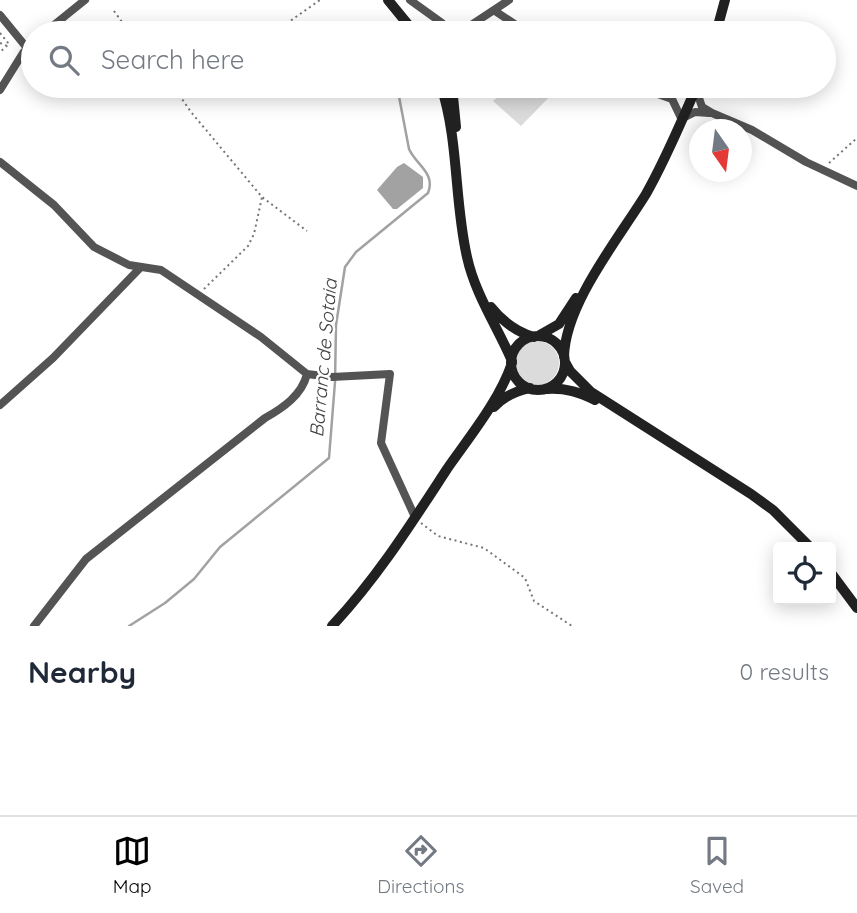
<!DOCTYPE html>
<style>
body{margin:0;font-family:Quicksand,sans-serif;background:#f2f2f3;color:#1f2937}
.controls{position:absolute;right:21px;bottom:21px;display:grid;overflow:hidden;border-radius:7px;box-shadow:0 4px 18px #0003}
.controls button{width:63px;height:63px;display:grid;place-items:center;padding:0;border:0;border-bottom:2px solid #e0e1e3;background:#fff;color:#1f2937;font:35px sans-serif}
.compass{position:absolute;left:689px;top:119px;width:63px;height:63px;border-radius:50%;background:#fff;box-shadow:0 4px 18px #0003;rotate:166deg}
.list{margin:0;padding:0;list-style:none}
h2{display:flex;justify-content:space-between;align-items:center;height:91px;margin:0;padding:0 28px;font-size:30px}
h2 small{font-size:23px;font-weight:400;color:#747a83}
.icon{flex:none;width:38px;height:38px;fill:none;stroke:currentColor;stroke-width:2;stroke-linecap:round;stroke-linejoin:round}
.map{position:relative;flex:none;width:857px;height:626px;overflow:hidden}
.search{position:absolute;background:#fff;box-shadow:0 4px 18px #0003;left:21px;right:21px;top:21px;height:77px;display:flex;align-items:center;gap:18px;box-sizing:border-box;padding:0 24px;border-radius:38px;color:#747a83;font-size:26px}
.sheet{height:189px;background:#fff}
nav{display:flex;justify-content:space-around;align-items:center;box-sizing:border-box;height:98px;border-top:2px solid #e0e1e3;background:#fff;font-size:19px;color:#747a83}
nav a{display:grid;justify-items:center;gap:4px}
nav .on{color:#000}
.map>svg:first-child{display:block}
.green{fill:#dbdbdb}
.water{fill:#a2a2a2}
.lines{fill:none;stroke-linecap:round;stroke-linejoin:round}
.stream{stroke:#a2a2a2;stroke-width:2.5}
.path{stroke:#767676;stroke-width:2;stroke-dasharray:2 3.5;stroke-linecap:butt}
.street{stroke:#545454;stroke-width:8}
.secondary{stroke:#212121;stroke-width:10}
.labels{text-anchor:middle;stroke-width:5;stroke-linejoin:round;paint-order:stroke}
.water-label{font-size:19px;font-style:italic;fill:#434343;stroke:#fff}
</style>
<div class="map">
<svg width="857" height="626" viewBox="0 0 857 626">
<rect width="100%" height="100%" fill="#fff"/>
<!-- green -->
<path class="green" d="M511 86H560L521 126 493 101Z
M515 363a22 22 0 1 1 44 0a22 22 0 1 1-44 0Z"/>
<!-- water -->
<path class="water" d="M404 163 423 177V188L397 209H393L377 190 397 167Z"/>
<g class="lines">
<!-- stream -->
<path class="stream" d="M398 33 400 24
M129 626 165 603 194 579 220 547 329 458 335 382 336 325 345 267 356 252 428 193C436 173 416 165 409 149L397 86"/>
<!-- path -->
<path class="path" d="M114 11 130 33
M229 25 236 33
M0 33 9 44 0 52
M273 33 320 0
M0 43 7 46
M173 86 191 112 262 197 307 231
M829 163 857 138
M204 289 248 246 254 234 262 197
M421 523 438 536 484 548 525 578 534 601 572 626"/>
<!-- street -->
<path class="street" d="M410 0 442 23 449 33
M495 11 528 33
M0 15 27 48
M44 33 85 0
M459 33 509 0
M635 86 672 99 682 120
M696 89 702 107 712 113 752 130 806 162 857 186
M0 90 23 53 33 42
M683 118 695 112 709 113
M0 162 54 205 94 247 129 265 161 270 261 337 307 374 332 377 390 374 381 443 415 517
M0 405 53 358 140 268
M34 626 86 559 265 418C283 408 302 395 307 374"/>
<!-- secondary -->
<path class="secondary" d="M388 0 415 33
M716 33 725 0
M441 86C459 141 454 200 467 257 475 294 497 326 512 361
M452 86 456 127
M491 307C503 322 516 332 534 337
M538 336 559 324 576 298
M511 363a27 27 0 1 1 54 0a27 27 0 1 1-54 0Z
M564 357C565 304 619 238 646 194 666 159 681 122 697 86
M565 362 570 371 591 392 751 494 773 510 810 547
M547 389C566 388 579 392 595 400
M494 407C504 396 515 391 530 388
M831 573 857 608
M332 626C377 578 411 524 447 469 470 436 499 401 512 363"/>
</g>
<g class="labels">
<!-- water labels -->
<g class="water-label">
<text transform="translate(323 358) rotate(-85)" y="7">Barranc de Sotaia</text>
</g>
</g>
</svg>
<div class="controls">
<button><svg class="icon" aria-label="locate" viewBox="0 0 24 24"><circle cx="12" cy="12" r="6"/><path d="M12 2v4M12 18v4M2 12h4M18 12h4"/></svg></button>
</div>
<svg class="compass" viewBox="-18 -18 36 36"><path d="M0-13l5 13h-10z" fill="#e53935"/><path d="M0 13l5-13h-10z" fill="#747a83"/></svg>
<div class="search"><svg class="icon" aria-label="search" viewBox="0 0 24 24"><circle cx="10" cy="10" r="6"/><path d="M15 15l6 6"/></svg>Search here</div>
</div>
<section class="sheet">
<h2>Nearby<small>0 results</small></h2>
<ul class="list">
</ul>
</section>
<nav>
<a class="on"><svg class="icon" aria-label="map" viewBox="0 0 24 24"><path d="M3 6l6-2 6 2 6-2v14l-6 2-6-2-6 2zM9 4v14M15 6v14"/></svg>Map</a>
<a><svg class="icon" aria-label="directions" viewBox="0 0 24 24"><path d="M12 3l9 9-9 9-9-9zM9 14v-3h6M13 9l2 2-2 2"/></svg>Directions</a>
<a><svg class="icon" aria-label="saved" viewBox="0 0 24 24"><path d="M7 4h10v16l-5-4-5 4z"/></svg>Saved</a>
</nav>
